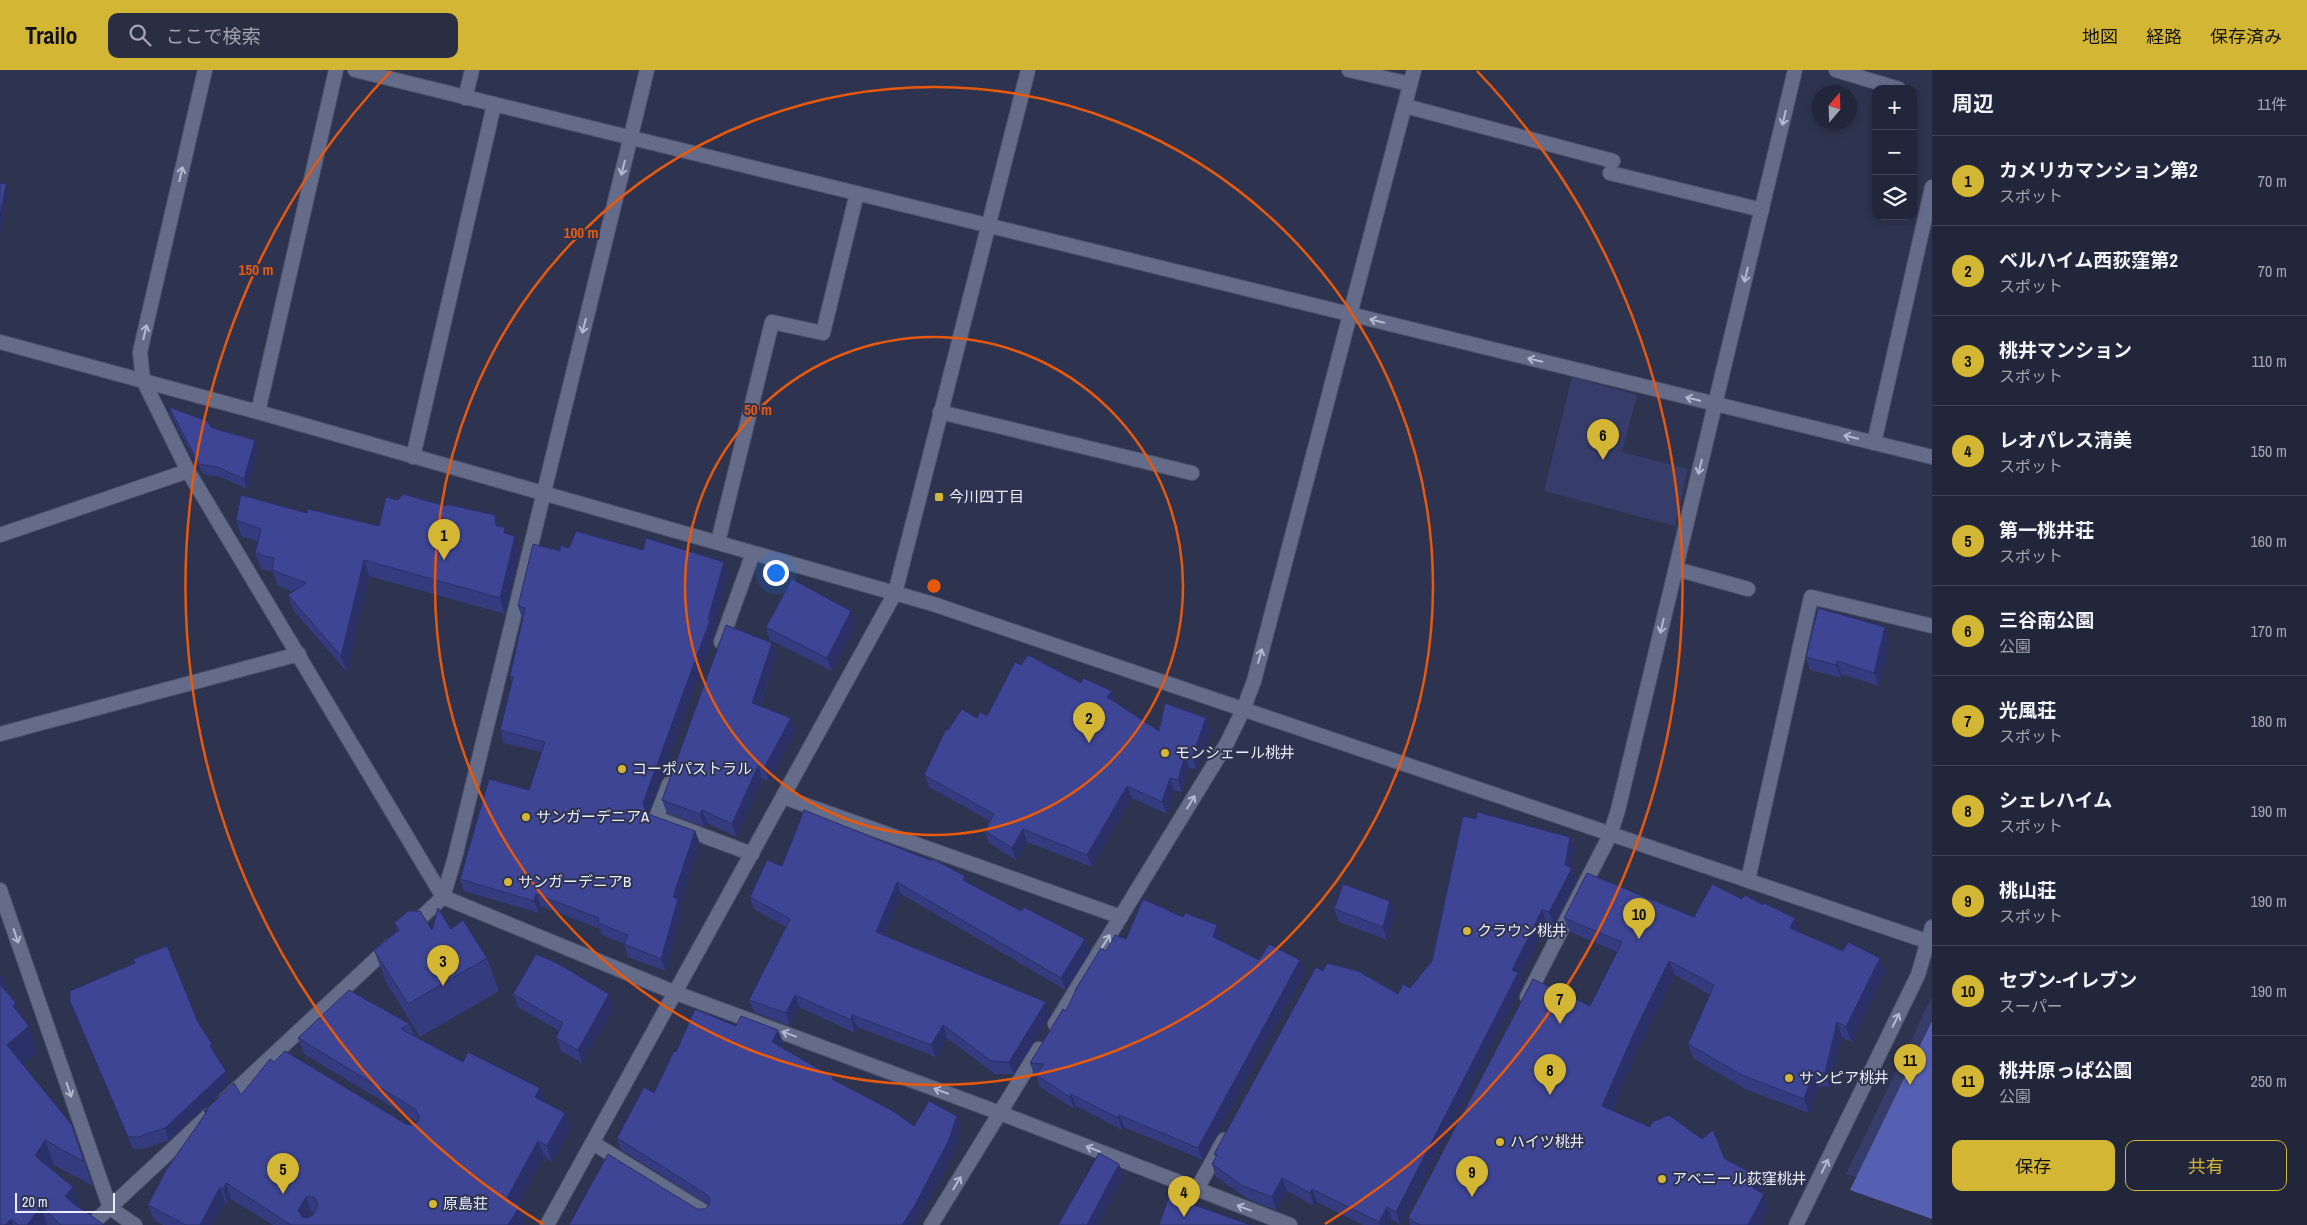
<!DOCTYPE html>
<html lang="ja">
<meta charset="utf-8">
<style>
body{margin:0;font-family:"Archivo Narrow","Noto Sans JP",sans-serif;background:#2a2e42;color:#f1f3f6}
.controls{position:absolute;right:15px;top:15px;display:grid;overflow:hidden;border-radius:10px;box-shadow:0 2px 8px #0003}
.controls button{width:45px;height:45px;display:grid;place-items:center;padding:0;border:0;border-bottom:1px solid #3f4355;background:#22263b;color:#f1f3f6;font:25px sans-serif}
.compass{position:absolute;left:1812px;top:15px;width:45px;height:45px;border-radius:50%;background:#22263b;box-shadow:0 2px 8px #0003;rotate:19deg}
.scale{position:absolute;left:15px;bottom:12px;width:100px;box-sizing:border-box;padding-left:5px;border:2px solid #e9edff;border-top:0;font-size:14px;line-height:18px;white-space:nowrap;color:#e9edff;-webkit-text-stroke:4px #2e334f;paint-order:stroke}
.you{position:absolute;left:775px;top:502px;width:18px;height:18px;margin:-12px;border:4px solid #fff;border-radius:50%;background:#1a73e8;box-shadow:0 0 0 8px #1a73e833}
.badge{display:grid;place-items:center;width:32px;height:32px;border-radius:50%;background:#d4b635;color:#111;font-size:16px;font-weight:700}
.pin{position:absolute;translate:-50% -41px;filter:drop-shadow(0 1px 2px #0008)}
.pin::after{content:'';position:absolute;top:26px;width:18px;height:15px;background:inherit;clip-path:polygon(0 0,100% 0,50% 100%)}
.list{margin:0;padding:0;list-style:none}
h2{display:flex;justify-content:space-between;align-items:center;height:65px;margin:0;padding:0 20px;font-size:21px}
h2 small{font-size:16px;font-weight:400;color:#a2a5af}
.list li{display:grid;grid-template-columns:32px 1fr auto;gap:15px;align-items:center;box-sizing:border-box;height:90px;padding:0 20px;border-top:1px solid #3f4355}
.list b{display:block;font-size:19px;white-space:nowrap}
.list p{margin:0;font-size:16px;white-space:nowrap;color:#a2a5af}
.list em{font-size:16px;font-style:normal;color:#a2a5af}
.actions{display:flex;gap:10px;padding:15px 20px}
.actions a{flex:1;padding:11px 0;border:1px solid #d4b635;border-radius:10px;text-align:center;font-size:18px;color:#d4b635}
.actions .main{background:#d4b635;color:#111}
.icon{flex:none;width:28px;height:28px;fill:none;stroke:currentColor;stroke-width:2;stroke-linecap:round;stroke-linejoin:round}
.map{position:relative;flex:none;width:1932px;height:1155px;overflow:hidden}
header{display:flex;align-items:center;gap:30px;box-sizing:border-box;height:70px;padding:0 25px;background:#d4b635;color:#111}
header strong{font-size:24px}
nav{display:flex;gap:28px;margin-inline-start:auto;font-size:18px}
.search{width:350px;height:45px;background:#2a2e42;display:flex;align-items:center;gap:12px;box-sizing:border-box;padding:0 18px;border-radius:10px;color:#a2a5af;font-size:19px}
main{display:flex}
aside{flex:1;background:#22263b}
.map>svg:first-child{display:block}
.green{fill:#363d6b}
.forest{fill:#5560b2}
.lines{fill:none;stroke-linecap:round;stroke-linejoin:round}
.service-casing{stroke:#4e5269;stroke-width:16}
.minor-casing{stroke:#4e5269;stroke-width:16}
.tertiary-casing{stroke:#4e5269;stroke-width:16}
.service{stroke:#656c8a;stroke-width:14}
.minor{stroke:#656c8a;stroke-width:14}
.tertiary{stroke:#656c8a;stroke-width:14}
.wall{fill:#343b7f;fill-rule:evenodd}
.shaded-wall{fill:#2b3068}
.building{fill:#3d4594;stroke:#2b3068;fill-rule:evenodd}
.oneway{stroke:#b4b9d0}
.ring{fill:none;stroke:#e8590c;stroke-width:2.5}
.poi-dot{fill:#d4b635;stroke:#2e334f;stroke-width:2}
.labels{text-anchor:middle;stroke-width:4;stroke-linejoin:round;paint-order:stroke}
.poi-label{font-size:15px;fill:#e9edff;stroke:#2e334f;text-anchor:start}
.centre{fill:#e8590c;stroke:#2e334f;stroke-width:2.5}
.ring-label{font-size:15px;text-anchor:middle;font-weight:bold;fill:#e8590c;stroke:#2e334f;stroke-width:4;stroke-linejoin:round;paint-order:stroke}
</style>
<header>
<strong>Trailo</strong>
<div class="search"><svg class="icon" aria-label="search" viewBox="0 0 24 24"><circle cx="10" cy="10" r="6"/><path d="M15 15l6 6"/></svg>ここで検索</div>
<nav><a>地図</a><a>経路</a><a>保存済み</a></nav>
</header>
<main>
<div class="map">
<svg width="1932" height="1155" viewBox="0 0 1932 1155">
<rect width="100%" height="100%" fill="#2e334f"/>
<!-- green -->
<path class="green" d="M1572 307 1637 325 1622 382 1688 399 1675 456 1544 421Z
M1932 927V1133L1846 1104Z"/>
<!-- forest -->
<path class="forest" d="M1932 951V1149L1850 1120Z"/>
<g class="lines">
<defs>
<path id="service" d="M1349 0 1410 14
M1836 0 1899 19
M465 28 472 0
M1405 36 1613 91
M1610 103 1762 140
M258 342 336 0
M940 342 1192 403
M1874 373 1932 117
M413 387 494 35
M0 465 188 401
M718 472 772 252 823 263 857 123
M1676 499 1748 519
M721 572 753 483
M669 714 656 748 752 784
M1748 810 1811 527 1932 556
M593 1073 706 1143
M1197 1119 1224 1070"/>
<path id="minor" d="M205 0 140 282 143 310 188 401 443 827 676 923 1000 1043 1290 1155
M355 0 1932 387
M0 664 299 584
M783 727 1121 847
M0 820 110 1138 135 1155
M410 858 443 827 455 787 647 0
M1527 927 1610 765 1618 740 1795 0
M1055 954 1227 673 1243 640 1254 611 1414 0
M225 1030 390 876
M91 1155 209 1045
M931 1155 1039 979
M1796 1155 1918 905 1932 857"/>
<path id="tertiary" d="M0 272 258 342 933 534 1932 873
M547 1155 895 523 1028 0"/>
</defs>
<!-- service casing -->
<use href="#service" class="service-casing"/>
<!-- minor casing -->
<use href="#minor" class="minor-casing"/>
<!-- tertiary casing -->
<use href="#tertiary" class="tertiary-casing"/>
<!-- service -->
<use href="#service" class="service"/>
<!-- minor -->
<use href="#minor" class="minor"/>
<!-- tertiary -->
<use href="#tertiary" class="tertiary"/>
</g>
<!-- wall -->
<path class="wall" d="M169 337 212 358 255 370 258 380 247 419 221 407 203 404 172 347Z
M398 430 446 436 495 445 499 457 508 464 520 482 505 544 369 506 347 602 294 541 288 525 294 522 278 516 273 502 261 499 255 483 258 472 241 466 236 450 307 443 379 456Z
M569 478 728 504 714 559 715 562 648 744 695 761 700 774 680 834 682 841 666 901 628 887 624 874 602 865 600 859 541 836 539 843 464 821 460 809 529 720 542 682 504 673 500 660 512 612 510 606 523 548H522L518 536 560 481Z
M851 541 856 554 832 601 770 570 766 557Z
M1885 557 1889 570 1879 616 1841 604V608L1810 600 1806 587Z
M772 573 776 586 760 636 796 661 769 711 762 709 737 767 707 753 705 757 667 743 662 730Z
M1021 595 1112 621 1116 633 1159 661 1206 648 1211 661 1197 699 1189 698 1182 722 1174 720 1167 744 1132 728 1092 797 1027 772 1016 790 989 773 985 761 990 751 929 717 924 705 948 660 977 648 987 646Z
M1476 749 1570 767 1575 780 1571 798 1576 811 1554 856 1547 853 1520 908 1522 916 1400 1155 1392 1150 1389 1155H1363L1317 1132 1314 1136 1287 1121 1276 1140 1248 1129 1216 1107 1212 1094 1216 1087 1214 1084 1323 901 1398 924 1410 918 1432 891Z
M782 796 965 806 968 813 1021 841 1085 869 1090 882 1066 920 901 824 884 866 1051 945 1014 1004H995L947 968 936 987 857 957 855 963 799 937 790 956 754 942 749 930 786 857 754 839 750 827Z
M1334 839 1395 843 1387 870 1339 852Z
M1183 847 1217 855 1222 867 1220 870 1259 890 1305 902 1203 1090 1124 1057 1122 1060 1076 1036 1074 1039 1040 1017 1036 1005H1034L1030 993 1066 941 1106 881 1126 869Z
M1694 847 1799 862 1843 881 1880 888 1885 902 1852 972 1842 967 1830 1017 1818 1016 1809 1043 1747 1020 1693 988 1688 974 1710 925 1675 905 1638 979 1612 1041 1725 1089 1758 1106 1763 1120 1762 1123 1769 1139 1761 1155H1410L1408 1148 1590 936 1617 882 1570 862 1564 848Z
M394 853 432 860 451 859 487 888 499 921 420 967 386 912 374 880 397 861Z
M513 924 614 937 582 993 561 981 556 968 559 961 518 937Z
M9 925 16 933 21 946 38 981 23 994 81 1080 93 1116 54 1095 51 1100 73 1117 80 1138 104 1155H0Z
M70 931 198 952 216 987 226 1001 230 1013 169 1070 143 1079H133L75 944Z
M410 954 415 966 463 992 545 1032 565 1043 571 1059 552 1092 544 1086 518 1135 520 1136 525 1151 523 1155H273L231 1129 228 1134 225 1132 213 1155H163L154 1150 148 1135 205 1044 204 1041 241 1025 274 992 406 1054 411 1055 417 1052 304 984 298 968ZM311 1142H314V1144L308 1148Z
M736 956 783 972 780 977 834 1010 914 1056 957 1046 961 1058 953 1084 919 1147 914 1155H569L697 1139H705L709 1135 621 1080 617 1068 654 1023 676 982Z"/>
<!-- shaded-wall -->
<path class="shaded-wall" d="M6 114 9 121 0 165V147Z
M255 370 258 380 247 419 244 409Z
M495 445 501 461 496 456Z
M505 457 511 473 504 463Z
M515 466 520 482 505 544 500 528Z
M364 490 369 506 347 602 341 586Z
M724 492 728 504 714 559 715 562 648 745 645 741 643 733 708 549Z
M851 541 856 554 832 601 827 588Z
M1885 557 1889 570 1879 616 1874 603Z
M772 573 776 586 756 646 752 633Z
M1837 591 1841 604V608L1836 595Z
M1112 621 1116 633 1107 627Z
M791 648 796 661 769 711 764 698Z
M1206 648 1211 661 1197 699 1192 687Z
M1185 686 1189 698 1182 722 1178 710Z
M758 696 762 709 737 767 732 754Z
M1170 708 1174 720 1167 744 1162 732Z
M1127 716 1132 728 1092 797 1087 785Z
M702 740 707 753 705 757 700 744Z
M1023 759 1027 772 1016 790 1012 778Z
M695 761 700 774 680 834 682 841 666 901 661 889 673 827Z
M1570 767 1575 780 1571 799 1572 798 1576 811 1554 856 1549 842 1565 795Z
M965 806 970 819 963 810Z
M897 812 901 824 880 875 876 862Z
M536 824 541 836 539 843 534 831Z
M1390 831 1395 843 1387 870 1383 857Z
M1542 840 1547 853 1520 908 1522 916 1400 1155 1396 1142Z
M1795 848 1800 863 1790 858Z
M1217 855 1222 867 1217 879 1213 867Z
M1085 869 1090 882 1066 920 1061 908Z
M1880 888 1885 902 1852 972 1846 957Z
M1300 890 1305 902 1203 1090 1198 1078Z
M1669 891 1675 905 1638 979 1608 1051 1602 1036 1633 965Z
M2 904 11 929 0 919V906Z
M609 924 614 937 582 993 578 980Z
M795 925 799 937 790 956 786 943Z
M1046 932 1051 945 1014 1004 1009 992Z
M16 933 25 958 13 936Z
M852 945 857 957 855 963 851 950Z
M1837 952 1842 967 1830 1017 1825 1003Z
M943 955 947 968 936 987 931 975Z
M29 956 38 981 16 999 7 975Z
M778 960 783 972 777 984 772 972Z
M212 974 217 987 210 976Z
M226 1001 230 1013 169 1070 165 1058Z
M1813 1002 1818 1016 1809 1043 1804 1029Z
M540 1018 546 1034 535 1027Z
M1071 1024 1076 1036 1074 1039 1070 1027Z
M565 1043 571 1059 552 1092 547 1076Z
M1119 1045 1124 1057 1122 1060 1118 1048Z
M957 1046 961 1058 953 1084 919 1147 914 1155H902Z
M45 1070 54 1095 44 1111 35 1086Z
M538 1071 544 1086 513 1144 507 1128Z
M1119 1094 1124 1107 1098 1155H1087Z
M1758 1106 1763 1120 1759 1133 1753 1118Z
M1282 1108 1287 1121 1276 1140 1272 1127Z
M226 1113 231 1129 228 1134 223 1119Z
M73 1117 82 1141 65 1126Z
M220 1117 225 1132 213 1155H200Z
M1312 1119 1317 1132 1314 1136 1310 1123Z
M1764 1124 1769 1139 1761 1155H1748Z
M306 1127 311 1142 304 1155 298 1140Z
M41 1136 47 1155H27Z
M520 1136 525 1151 523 1155H508Z
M1387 1137 1392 1150 1389 1155H1380L1379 1152Z
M11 1149 13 1155H5Z"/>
<!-- building -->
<path class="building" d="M0 113 6 114 0 147Z
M169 337 207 351 212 358 255 370 244 409 217 397 199 394Z
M403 424 446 436V434L495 445 496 456 505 457 504 463 515 466 500 528 364 490 341 586 288 525 306 513 272 500 274 488 255 483 261 459 236 450 241 425 307 443 308 439 379 456 386 427 398 430Z
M576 461 643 480 646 468 724 492 708 549 710 550 643 733 645 741 648 744 695 761 673 827 678 829 661 889 624 874 628 865 598 853 599 848 536 824 534 831 460 809 489 709 529 720 545 672 500 660 513 607 510 606 525 538 518 536 533 474 560 481V475L569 478Z
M792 509 851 541 827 588 766 557Z
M1818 538 1885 557 1874 603 1837 591 1836 595 1806 587Z
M726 555 772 573 752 633 791 648 764 698 758 696 732 754 702 740 700 744 662 730Z
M1028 585 1081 613 1083 608 1112 621 1107 627 1159 661 1165 633 1206 648 1192 687 1185 686 1178 710 1170 708 1162 732 1127 716 1087 785 1023 759 1012 778 985 761 994 744 924 705 946 659 948 660 962 639 977 648 980 642 987 646 1015 592 1021 595Z
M804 740 932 791 933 789 965 806 963 810 1021 841 1024 837 1085 869 1061 908 897 812 876 862 1046 932 1009 992 991 991 943 955 931 975 852 945 851 950 795 925 786 943 749 930 790 849 750 827 767 790 782 796Z
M1477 742 1570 767 1565 795 1572 798 1549 842 1542 840 1512 900 1518 903 1396 1142 1387 1137 1379 1152 1312 1119 1310 1123 1282 1108 1272 1127 1243 1116 1212 1094 1217 1085 1214 1084 1316 897 1323 901 1327 893 1358 901 1398 924 1403 914 1410 918 1432 891 1463 746 1476 749Z
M1587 803 1694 847 1712 814 1742 829 1745 825 1763 835 1764 833 1795 848 1790 858 1843 881 1848 872 1880 888 1846 957 1837 952 1825 1003 1813 1002 1804 1029 1742 1005 1688 974 1714 915 1669 891 1633 965 1602 1036 1650 1057 1652 1052 1669 1045 1702 1069 1713 1060 1725 1089 1758 1106 1753 1118 1764 1124 1748 1155H1420L1408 1148 1533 909 1590 936 1622 872 1564 848Z
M1343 814 1390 831 1383 857 1334 839Z
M1143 829 1183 847 1185 843 1217 855 1213 867 1259 890 1269 874 1300 890 1198 1078 1119 1045 1118 1048 1071 1024 1070 1027 1036 1005 1044 994 1030 993 1063 939 1066 941 1077 917 1101 878 1106 881 1115 865 1126 869Z
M438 838 451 859 463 850 487 888 408 934 374 880 399 860 394 853 408 841H420L432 860Z
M167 876 198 952 212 974 210 976 226 1001 165 1058 138 1067H128L70 931V921L135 893 133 889Z
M536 884 557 893 609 924 578 980 556 968 563 953 513 924Z
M0 914 16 933 13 936 29 956 7 975 72 1055 84 1092 45 1070 35 1086 73 1117 65 1126 76 1136 82 1139 104 1155H61L41 1136 27 1155H18L11 1149 5 1155H0Z
M349 920 410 954 401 959 463 992 468 982 540 1018 535 1027 565 1043 547 1076 538 1071 507 1128 520 1136 508 1155H291L226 1113 223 1119 220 1117 200 1155H186L148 1135 166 1100 208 1040 204 1041 234 1013 241 1025 270 989 274 992 285 981 406 1054 411 1055 418 1052 419 1046 415 1039 298 968ZM306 1127H314L318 1134 314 1144 307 1148 302 1147 298 1140Z
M695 939 736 956 741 946 778 960 772 972 833 1007 832 1009 893 1041 914 1056 929 1031 957 1046 948 1072 915 1135 902 1155H569L608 1084 697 1139H705L709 1135 710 1128 706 1124 617 1068 644 1017 654 1023 674 981 676 982Z
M1099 1083 1119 1094 1087 1155H1058Z
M1169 1126 1251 1155H1159Z"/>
<!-- one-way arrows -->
<defs><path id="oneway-shaft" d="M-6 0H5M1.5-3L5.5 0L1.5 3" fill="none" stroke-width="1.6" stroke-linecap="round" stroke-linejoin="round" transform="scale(1.25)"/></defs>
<g class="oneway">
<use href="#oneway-shaft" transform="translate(1784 48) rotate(103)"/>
<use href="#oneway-shaft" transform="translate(623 98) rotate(104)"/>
<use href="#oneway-shaft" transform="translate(181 104) rotate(-77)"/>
<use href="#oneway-shaft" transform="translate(1746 205) rotate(103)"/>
<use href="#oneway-shaft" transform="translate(1377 251) rotate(-166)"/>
<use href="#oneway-shaft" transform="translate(584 256) rotate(104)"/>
<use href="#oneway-shaft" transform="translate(145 262) rotate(-77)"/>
<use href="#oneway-shaft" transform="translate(1535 290) rotate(-166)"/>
<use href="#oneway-shaft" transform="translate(1693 329) rotate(-166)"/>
<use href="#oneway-shaft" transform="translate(1851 367) rotate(-166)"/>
<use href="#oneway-shaft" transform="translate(1700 397) rotate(104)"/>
<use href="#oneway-shaft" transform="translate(1662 556) rotate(103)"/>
<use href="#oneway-shaft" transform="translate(1260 586) rotate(-75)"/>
<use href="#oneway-shaft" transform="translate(1191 732) rotate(-59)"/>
<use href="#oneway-shaft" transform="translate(16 866) rotate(71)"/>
<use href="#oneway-shaft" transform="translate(1106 871) rotate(-58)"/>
<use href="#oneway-shaft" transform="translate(1896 950) rotate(-64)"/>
<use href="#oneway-shaft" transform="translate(789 964) rotate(-160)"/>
<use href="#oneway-shaft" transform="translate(69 1020) rotate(71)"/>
<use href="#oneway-shaft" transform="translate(941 1021) rotate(-160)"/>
<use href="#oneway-shaft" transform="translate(1093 1079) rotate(-159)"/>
<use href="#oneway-shaft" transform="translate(1825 1096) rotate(-64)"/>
<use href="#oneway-shaft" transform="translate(957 1113) rotate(-59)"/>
<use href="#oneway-shaft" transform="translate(1244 1138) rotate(-159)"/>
</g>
<!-- distance rings -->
<g class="ring">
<circle cx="934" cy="516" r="249"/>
<circle cx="934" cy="516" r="499"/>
<path d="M543 1154A748 748 0 0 1 391 1M1477 1A748 748 0 0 1 1325 1154"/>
</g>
<!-- markers -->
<g class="poi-dot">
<rect x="934" y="422" width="10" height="10" rx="2.5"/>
<circle cx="1165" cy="683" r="5"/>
<circle cx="622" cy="699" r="5"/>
<circle cx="526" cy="747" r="5"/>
<circle cx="508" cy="812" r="5"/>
<circle cx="1467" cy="861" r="5"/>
<circle cx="1789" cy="1008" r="5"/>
<circle cx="1500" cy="1072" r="5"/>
<circle cx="1662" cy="1109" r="5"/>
<circle cx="433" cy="1134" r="5"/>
</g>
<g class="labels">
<!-- poi labels -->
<g class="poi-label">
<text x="949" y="432">今川四丁目</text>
<text x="1175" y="688">モンシェール桃井</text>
<text x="632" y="704">コーポパストラル</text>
<text x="536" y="752">サンガーデニアA</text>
<text x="518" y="817">サンガーデニアB</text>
<text x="1477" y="866">クラウン桃井</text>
<text x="1799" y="1013">サンピア桃井</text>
<text x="1510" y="1077">ハイツ桃井</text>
<text x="1672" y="1114">アベニール荻窪桃井</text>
<text x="443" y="1139">原島荘</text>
</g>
</g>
<circle cx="934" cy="516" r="8" class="centre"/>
<g class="ring-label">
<text x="581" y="168">100 m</text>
<text x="256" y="205">150 m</text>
<text x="758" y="345">50 m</text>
</g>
</svg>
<div class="controls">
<button>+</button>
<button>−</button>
<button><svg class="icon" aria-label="layers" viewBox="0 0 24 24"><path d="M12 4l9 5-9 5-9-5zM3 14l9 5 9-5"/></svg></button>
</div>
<svg class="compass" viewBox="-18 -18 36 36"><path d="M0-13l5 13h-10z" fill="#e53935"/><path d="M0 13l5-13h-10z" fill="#a2a5af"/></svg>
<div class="scale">20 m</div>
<div class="you"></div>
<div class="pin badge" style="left:444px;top:490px">1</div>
<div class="pin badge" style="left:1089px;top:673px">2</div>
<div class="pin badge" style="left:443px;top:916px">3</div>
<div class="pin badge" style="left:1184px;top:1147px">4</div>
<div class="pin badge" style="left:283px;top:1124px">5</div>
<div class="pin badge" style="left:1603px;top:390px">6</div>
<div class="pin badge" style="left:1560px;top:954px">7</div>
<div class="pin badge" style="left:1550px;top:1025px">8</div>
<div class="pin badge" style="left:1472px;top:1127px">9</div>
<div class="pin badge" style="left:1639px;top:869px">10</div>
<div class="pin badge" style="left:1910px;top:1015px">11</div>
</div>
<aside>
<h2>周辺<small>11件</small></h2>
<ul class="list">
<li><span class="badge">1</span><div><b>カメリカマンション第2</b><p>スポット</p></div><em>70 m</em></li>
<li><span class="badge">2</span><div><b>ベルハイム西荻窪第2</b><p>スポット</p></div><em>70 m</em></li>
<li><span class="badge">3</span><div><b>桃井マンション</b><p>スポット</p></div><em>110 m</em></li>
<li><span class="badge">4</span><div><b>レオパレス清美</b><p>スポット</p></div><em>150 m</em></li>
<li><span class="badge">5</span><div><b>第一桃井荘</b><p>スポット</p></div><em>160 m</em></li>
<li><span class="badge">6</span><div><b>三谷南公園</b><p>公園</p></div><em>170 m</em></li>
<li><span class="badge">7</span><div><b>光風荘</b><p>スポット</p></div><em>180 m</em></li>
<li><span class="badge">8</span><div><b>シェレハイム</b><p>スポット</p></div><em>190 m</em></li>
<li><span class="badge">9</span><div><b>桃山荘</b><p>スポット</p></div><em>190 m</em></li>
<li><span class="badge">10</span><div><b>セブン-イレブン</b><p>スーパー</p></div><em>190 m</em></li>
<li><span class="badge">11</span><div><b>桃井原っぱ公園</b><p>公園</p></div><em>250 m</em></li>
</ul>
<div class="actions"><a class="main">保存</a><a>共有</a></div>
</aside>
</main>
